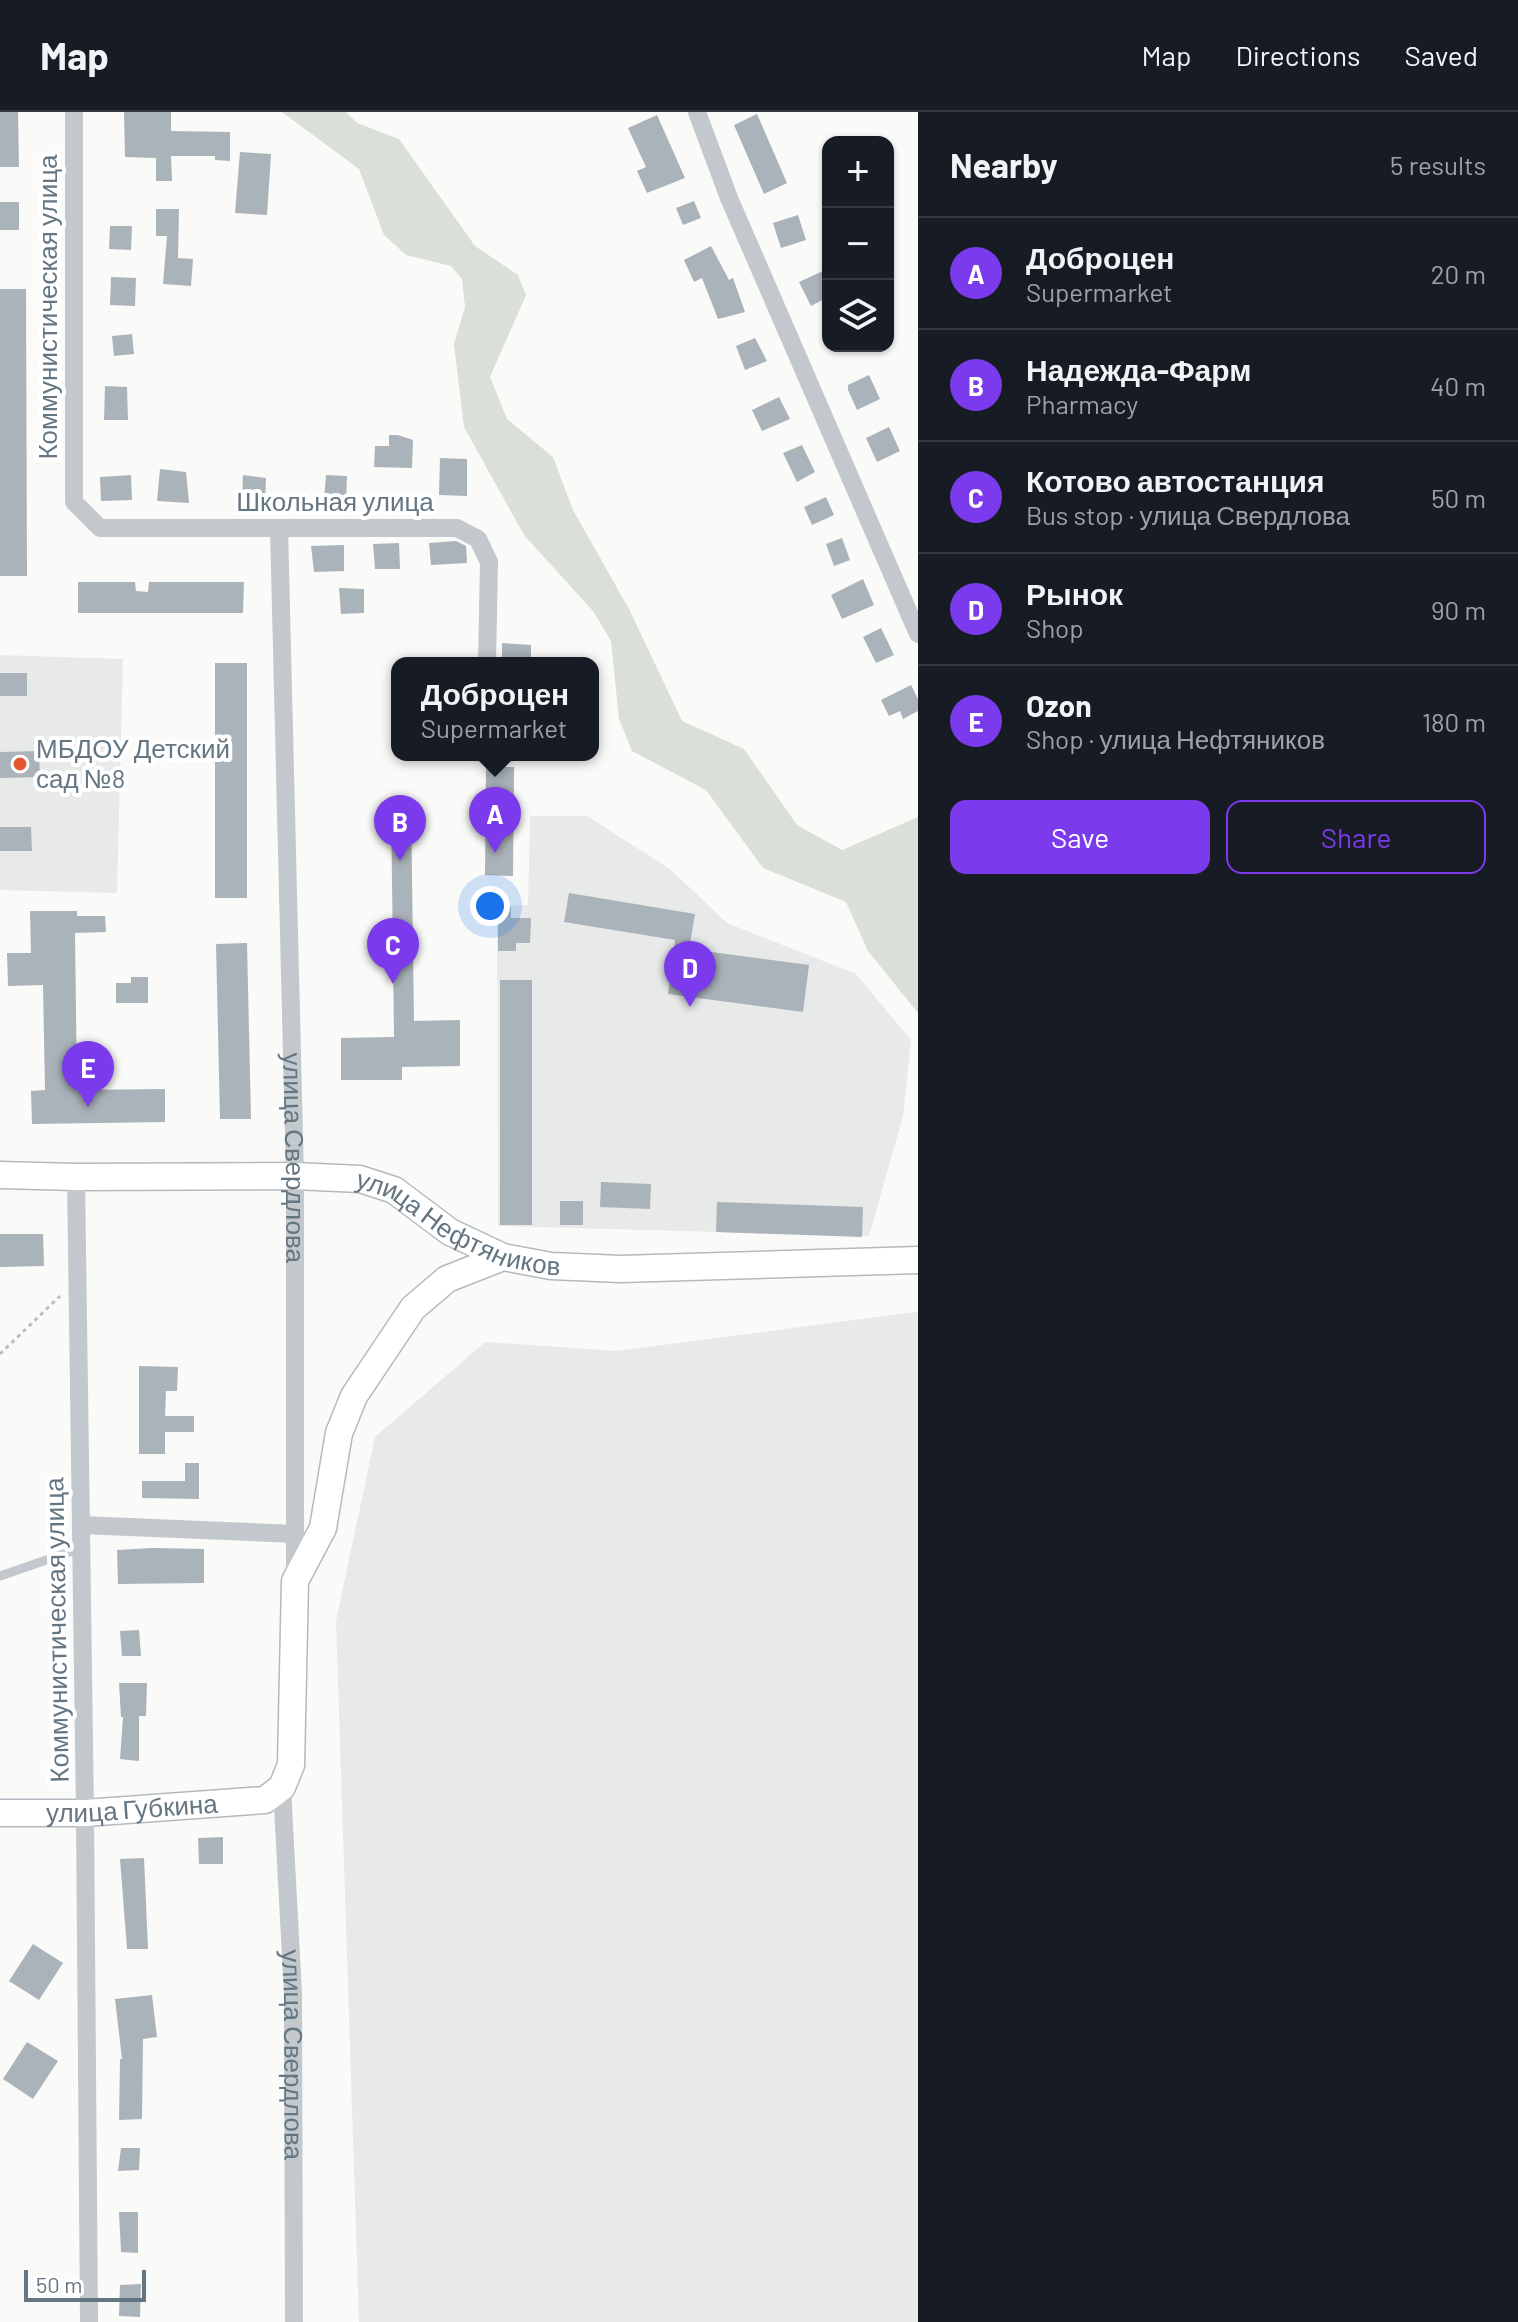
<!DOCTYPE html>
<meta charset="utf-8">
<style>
body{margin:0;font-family:Barlow,sans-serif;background:#242831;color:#f1f3f6}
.controls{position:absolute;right:24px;top:24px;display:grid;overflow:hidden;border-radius:16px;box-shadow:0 2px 6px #0004}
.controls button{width:72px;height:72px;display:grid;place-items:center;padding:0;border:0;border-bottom:2px solid #363941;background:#171b24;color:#f1f3f6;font:40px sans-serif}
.scale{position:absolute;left:24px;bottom:20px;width:122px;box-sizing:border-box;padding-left:8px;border:4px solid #657683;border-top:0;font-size:22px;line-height:28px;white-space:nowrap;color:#657683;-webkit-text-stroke:6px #fff;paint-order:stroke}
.you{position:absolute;left:490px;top:794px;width:28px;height:28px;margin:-20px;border:6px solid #fff;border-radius:50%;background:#1a73e8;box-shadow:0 0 0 12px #1a73e833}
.badge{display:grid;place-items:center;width:52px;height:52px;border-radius:50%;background:#7c3aed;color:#fff;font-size:26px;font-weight:700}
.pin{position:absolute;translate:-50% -66px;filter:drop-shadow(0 2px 4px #0008)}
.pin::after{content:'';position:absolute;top:42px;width:28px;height:24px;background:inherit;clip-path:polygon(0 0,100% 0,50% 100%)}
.popup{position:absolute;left:391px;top:545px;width:208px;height:104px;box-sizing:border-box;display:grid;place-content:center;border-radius:16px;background:#171b24;filter:drop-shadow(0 2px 6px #0005);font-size:26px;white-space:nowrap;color:#9ea1a6}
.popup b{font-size:30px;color:#f1f3f6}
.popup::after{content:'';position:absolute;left:50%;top:100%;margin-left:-16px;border:16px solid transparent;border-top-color:#171b24}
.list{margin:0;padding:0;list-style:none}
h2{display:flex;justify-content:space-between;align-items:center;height:104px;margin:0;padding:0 32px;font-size:34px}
h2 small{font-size:26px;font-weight:400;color:#9ea1a6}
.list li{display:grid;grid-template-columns:52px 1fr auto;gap:24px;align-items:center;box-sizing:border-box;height:112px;padding:0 32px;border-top:2px solid #363941}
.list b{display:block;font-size:30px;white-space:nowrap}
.list p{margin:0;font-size:26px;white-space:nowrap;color:#9ea1a6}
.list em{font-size:26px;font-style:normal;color:#9ea1a6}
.actions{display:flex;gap:16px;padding:24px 32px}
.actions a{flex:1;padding:18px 0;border:2px solid #7c3aed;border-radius:16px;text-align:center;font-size:28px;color:#7c3aed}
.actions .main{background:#7c3aed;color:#fff}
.icon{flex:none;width:44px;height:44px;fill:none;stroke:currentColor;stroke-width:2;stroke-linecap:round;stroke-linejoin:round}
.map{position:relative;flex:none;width:918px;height:2210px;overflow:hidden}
header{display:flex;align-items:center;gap:48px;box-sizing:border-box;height:112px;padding:0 40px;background:#171b24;border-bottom:2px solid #363941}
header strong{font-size:38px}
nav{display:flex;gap:44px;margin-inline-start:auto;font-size:28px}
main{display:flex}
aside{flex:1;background:#171b24}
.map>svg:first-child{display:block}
.built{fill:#e8e9e9}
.green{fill:#dadfd7}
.building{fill:#aab3b9}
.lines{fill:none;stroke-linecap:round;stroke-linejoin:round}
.secondary-casing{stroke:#b3babf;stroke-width:29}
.path{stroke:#bbbfc2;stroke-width:3;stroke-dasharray:4 4;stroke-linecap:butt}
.lane{stroke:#c3c8cc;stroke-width:9}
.street{stroke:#c3c8cc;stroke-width:18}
.secondary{stroke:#fff;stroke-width:26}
.poi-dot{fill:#e4572e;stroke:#fff;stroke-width:3}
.labels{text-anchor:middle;stroke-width:8;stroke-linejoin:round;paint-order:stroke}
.street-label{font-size:26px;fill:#657683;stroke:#fff}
.poi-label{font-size:26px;fill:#657683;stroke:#fff;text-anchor:start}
</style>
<header>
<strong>Map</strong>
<nav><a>Map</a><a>Directions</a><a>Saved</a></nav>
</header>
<main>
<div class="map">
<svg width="918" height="2210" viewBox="0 0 918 2210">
<rect width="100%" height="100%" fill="#fafaf8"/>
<!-- built -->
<path class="built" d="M0 543 123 547 117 781 0 778Z
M530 704H587L670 757 727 811 856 862 911 928 903 1004 869 1124 498 1114 497 794 528 793Z
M915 1200 918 1201V2210H359L336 1509 375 1325 485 1230 617 1239Z"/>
<!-- green -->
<path class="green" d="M282 0H346L357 11 399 27 475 134 518 163 526 183 490 265 507 307 553 345 573 398 629 497 682 609 744 637 797 713 842 738 918 705V901L868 839 846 790 763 756 706 678 632 639 619 607 611 529 593 499 524 423 464 315 454 232 465 195 462 167 451 154 406 143 384 123 359 57Z"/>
<!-- building -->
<path class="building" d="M0 0H18L19 55H0Z
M124 0H171V19L230 20V49L215 48V44H171L172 69H156V46L125 45Z
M757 2 787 71 764 82 734 13Z
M657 3 685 66 647 81 637 59 646 55 628 16Z
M240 40 271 42 267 103 235 101Z
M694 89 701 106 683 113 676 96Z
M0 90H19V118H0Z
M156 97H179L178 146 193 147 191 174 163 172 167 124H156Z
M798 103 806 128 781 136 773 111Z
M110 114H132L131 138 109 137Z
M711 134 729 168 733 166 745 200 718 207 702 166 694 170 684 148Z
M823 159 828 170V185L811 194 799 170Z
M111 165 136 166 135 194 110 193Z
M0 177H26L27 464H0Z
M132 222 134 242 114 244 112 224Z
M755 226 767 249 745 258 736 234Z
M869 263 880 287 857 298 848 278V273Z
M105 274 127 275 128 308H104Z
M779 285 790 307 762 319 752 298Z
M889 315 900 339 877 350 866 326Z
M389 323H398L413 328 412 356 374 355 375 334H389Z
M802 333 815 360 797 370 783 341Z
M440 346 467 347V384L439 383Z
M160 357 186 360 189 391 157 389Z
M131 363 132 388 101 389 100 365Z
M243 363 266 366 265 393H242Z
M326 363 347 364 346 389 324 388Z
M826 385 834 403 812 413 804 395Z
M842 426 850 448 834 454 826 432Z
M456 429 466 434 467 451 431 453 429 431Z
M399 431 400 457H375L373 432Z
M344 433V459L314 460 311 434Z
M863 467 874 493 842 507 831 483Z
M78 470H135L136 479 148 480 149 470H244L243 501H78Z
M339 476 364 477V501L341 502Z
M881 516 894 543 876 551 863 525Z
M502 531 531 533V551H502Z
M215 551H247V786H215Z
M0 561H27V584H0Z
M911 573 918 587V599L903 607 900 599 889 604 881 588Z
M39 639 40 665 0 666V640Z
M486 655H514L513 764 485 763Z
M391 691H411L414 909 460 908V954L402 955V968H341V926L394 925Z
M0 715H31L32 739H0Z
M569 781 695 802 689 837 809 853 803 900 668 882 675 828 564 810Z
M498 795H511V806H531L530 831H516V839H498Z
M30 799H77V804H105L106 820 75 821 77 978 165 977V1010L32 1012 31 979 45 978 43 873 8 874 7 841H31Z
M247 831 251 1007H220L216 832Z
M131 865H148V891H116V871H131Z
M500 868H532V1113H500Z
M601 1070 651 1072 650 1097 600 1095Z
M560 1089H583V1113H560Z
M717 1090 863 1095 862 1125 716 1120Z
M0 1122H43L44 1154 0 1155Z
M139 1254 178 1255 177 1279H166L165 1304H194V1320H165V1342H139Z
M185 1351H199V1387L142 1386V1369H185Z
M152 1436 204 1437V1471L118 1472 117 1438Z
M139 1518 141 1544H122L120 1519Z
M119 1571H147L146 1604H139V1649L120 1647 123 1605H121Z
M223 1725V1752H199L198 1726Z
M144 1746 148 1837H127L120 1747Z
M33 1832 63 1851 39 1888 9 1869Z
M152 1883 157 1925 143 1927 142 2007 119 2008 120 1947H122L115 1887Z
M27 1930 58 1949 33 1987 3 1967Z
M121 2036H140L139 2058 118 2059Z
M119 2100H138V2141L121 2140Z
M141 2172 140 2205 119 2204 120 2173Z"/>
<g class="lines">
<defs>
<g id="secondary">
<path id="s3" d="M0 1063 76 1065 295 1064 360 1067 394 1078 450 1120 503 1145 551 1154 621 1157 918 1148"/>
<path id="s4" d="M0 1701H85L265 1688 282 1675 291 1653 295 1469 323 1416 339 1321 354 1284 413 1196 447 1167 503 1145"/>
</g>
</defs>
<!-- secondary casing -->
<use href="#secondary" class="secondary-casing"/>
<!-- path -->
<path class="path" d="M0 1242 60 1184"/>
<!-- lane -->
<path class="lane" d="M0 1464 81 1436"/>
<!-- street -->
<g class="street">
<path d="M74 0V390L100 416H457L478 427 489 450 487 551"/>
<path d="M697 0 729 86 918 522"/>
<path id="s1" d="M279 416 295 1064V1465"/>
<path d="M76 1065 85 1701 89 2210"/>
<path d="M81 1413 295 1422"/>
<path id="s2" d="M282 1675 293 1882 294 2210"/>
</g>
<!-- secondary -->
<use href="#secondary" class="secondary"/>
</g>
<!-- markers -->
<circle class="poi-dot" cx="20" cy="652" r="8"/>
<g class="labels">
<!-- street labels -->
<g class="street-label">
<text transform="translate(48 195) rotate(-90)" y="9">Коммунистическая улица</text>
<text x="335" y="399">Школьная улица</text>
<text dy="9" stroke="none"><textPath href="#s1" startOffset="630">улица Свердлова</textPath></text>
<text dy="9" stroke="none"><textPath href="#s3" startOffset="470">улица Нефтяников</textPath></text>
<text transform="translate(57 1518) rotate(-91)" y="9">Коммунистическая улица</text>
<text dy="9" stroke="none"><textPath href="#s4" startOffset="132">улица Губкина</textPath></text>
<text dy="9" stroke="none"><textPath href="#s2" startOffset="268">улица Свердлова</textPath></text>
</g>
<!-- poi labels -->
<g class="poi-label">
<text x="36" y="646">МБДОУ Детский<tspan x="36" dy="30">сад №8</tspan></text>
</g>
</g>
</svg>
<div class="controls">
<button>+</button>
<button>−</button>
<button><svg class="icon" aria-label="layers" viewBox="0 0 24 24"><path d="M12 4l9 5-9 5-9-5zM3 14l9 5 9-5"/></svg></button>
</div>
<div class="scale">50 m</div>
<div class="you"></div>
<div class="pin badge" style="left:495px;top:741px">A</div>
<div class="popup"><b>Доброцен</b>Supermarket</div>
<div class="pin badge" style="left:400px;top:749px">B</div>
<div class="pin badge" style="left:393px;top:872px">C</div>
<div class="pin badge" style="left:690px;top:895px">D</div>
<div class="pin badge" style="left:88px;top:995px">E</div>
</div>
<aside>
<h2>Nearby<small>5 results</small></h2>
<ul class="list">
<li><span class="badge">A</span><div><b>Доброцен</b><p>Supermarket</p></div><em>20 m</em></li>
<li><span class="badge">B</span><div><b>Надежда-Фарм</b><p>Pharmacy</p></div><em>40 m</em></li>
<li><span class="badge">C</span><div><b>Котово автостанция</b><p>Bus stop · улица Свердлова</p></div><em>50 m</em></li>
<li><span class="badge">D</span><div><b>Рынок</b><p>Shop</p></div><em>90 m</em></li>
<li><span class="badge">E</span><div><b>Ozon</b><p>Shop · улица Нефтяников</p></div><em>180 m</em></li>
</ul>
<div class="actions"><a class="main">Save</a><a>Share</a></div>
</aside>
</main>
